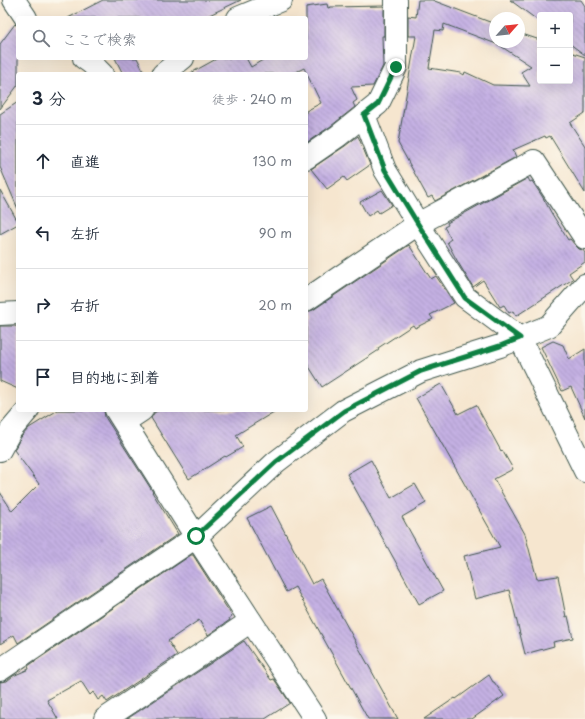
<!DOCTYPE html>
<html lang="ja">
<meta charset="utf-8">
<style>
body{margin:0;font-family:"Playpen Sans","Klee One",sans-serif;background:#f6f6f7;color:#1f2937}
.controls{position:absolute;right:12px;top:12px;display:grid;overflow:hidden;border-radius:4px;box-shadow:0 4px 16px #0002}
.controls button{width:36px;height:36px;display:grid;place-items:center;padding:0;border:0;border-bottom:1px solid #e0e1e3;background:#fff;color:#1f2937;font:20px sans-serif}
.compass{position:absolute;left:489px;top:12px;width:36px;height:36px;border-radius:50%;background:#fff;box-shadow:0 4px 16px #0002;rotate:63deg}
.stop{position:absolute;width:12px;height:12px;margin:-9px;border:3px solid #0b8043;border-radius:50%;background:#fff}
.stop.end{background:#0b8043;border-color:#fff;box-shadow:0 1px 4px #0008}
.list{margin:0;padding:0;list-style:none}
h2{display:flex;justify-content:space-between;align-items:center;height:52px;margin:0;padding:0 16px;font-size:17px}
h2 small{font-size:13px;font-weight:400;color:#747a83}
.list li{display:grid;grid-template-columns:26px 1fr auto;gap:12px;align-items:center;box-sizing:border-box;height:72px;padding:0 16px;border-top:1px solid #e0e1e3}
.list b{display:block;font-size:15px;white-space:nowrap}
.list em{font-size:13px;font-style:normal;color:#747a83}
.icon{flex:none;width:22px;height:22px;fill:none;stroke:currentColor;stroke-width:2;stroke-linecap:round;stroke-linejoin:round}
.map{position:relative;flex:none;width:585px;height:719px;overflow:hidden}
.search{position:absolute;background:#fff;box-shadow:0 4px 16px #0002;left:16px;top:16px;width:292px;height:44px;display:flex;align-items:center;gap:10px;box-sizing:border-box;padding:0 14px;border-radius:4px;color:#747a83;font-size:15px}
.panel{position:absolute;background:#fff;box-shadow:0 4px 16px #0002;left:16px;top:72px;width:292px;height:340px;border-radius:4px}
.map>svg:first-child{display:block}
.building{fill:url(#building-back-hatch);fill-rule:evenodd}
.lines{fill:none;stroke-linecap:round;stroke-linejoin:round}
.minor-casing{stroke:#3f564b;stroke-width:24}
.minor{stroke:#fff;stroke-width:22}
.route{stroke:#0b8043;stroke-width:5}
</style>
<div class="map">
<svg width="585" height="719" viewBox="0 0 585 719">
<defs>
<pattern id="building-back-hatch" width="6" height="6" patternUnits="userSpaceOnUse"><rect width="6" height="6" fill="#c4b0e3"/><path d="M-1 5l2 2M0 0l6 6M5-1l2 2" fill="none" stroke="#9f90b9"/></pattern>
</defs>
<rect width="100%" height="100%" fill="#fbf7ec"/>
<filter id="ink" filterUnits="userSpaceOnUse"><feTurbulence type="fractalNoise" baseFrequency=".025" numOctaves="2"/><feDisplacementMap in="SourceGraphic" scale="8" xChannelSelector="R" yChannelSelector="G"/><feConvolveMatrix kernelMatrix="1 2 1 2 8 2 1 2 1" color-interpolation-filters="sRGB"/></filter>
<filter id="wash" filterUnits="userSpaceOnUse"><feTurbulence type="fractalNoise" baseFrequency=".012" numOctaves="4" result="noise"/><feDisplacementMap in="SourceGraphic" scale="16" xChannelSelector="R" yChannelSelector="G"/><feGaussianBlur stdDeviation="0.9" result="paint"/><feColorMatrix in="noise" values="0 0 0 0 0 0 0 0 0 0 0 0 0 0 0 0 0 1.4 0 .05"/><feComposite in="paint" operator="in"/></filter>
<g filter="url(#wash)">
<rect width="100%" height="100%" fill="#f6e6cf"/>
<g id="blocks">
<!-- building -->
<path class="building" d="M103 0H241L203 18H68Z
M418 0H432L495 24V42H519V33L540 40V81H570V52L585 57V113L570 123 585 146V193L550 136 546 138 545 136 513 150 516 157 435 201 432 196 428 198 398 143 416 36H408V16L416 17ZM444 24 499 45 531 66 521 72 530 86 493 85 465 72 464 75 461 73 429 68 435 30 443 31Z
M510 0H581L585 6V55L570 44V15H540V22Z
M327 4 328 8 331 7 384 6V36H382L383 66 373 86 351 87 357 100 353 103 355 107 331 126 306 143V111L321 103 304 68 292 74H189L218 58H246L251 67 266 58H306V7Z
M15 24 18 27V85L0 109V44Z
M115 58H137L145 74H123Z
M18 102V209L0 167V114Z
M358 136 370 165 347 181 344 177 327 189 311 169 345 146Z
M528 178 530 182 532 181 542 196 552 214 568 240 570 239 575 245 579 249 583 250 585 253V262L569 273 573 279 516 316 513 311 509 313 504 305 500 307 483 280 473 287 459 264 447 242 451 239 444 227 448 225 447 223Z
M0 190 18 222V224L0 234Z
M382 190 392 205 379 213 377 210 368 216 360 202Z
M409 245 431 279 436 276 454 303 430 315 433 319 415 328 413 325 378 348 379 350 322 387 306 362V312L313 310Z
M0 326H15L18 327V389L0 381Z
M553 341 563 345 569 359 585 349V418L571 387 562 391 541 347Z
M441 384 458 414 476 405 501 451 502 450 513 469 494 479 525 534 537 579 558 576 566 617 568 616 573 638 553 642 554 646 525 654 509 590 475 599 464 556 500 547 416 398Z
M58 410H104L105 417 153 492H152L178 534 18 643 14 635 0 644V492L12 511 39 484 14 450 21 437 29 428Z
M159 410H277L236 435 243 447 226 457 225 456 189 479 151 418 154 413Z
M371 460 391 498 415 484 426 503 402 517 443 591 419 604 347 474Z
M271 506 312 584 321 579 398 719H368L295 587 286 592 247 518Z
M191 555H193L232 616 229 618 230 620 208 635 199 620 168 641 177 655 107 702 103 696 98 700 93 692 90 695 81 681 47 700 58 719H0V682L7 681 13 676 29 669 28 666Z
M244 641 271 680 274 679 290 703 265 719H127Z
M489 675 493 682H494L504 696 472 719H424L455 698 456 699Z"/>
</g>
</g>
<g filter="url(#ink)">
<use href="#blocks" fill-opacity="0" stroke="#3f564b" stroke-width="1"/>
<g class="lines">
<defs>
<path id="minor" d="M14 0 26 18
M238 18 281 0
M84 58 91 63 102 74
M163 74 183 58
M364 115 385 170 418 224 465 297 520 338 585 471
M306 158 338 136 378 104 396 67V0
M306 300 418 224 534 161 585 238
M0 314 18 313
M116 410 196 537 315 719
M124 422 142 410
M0 450 11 430 28 410
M0 670 196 537 276 462 343 411 421 371 500 346 549 326 585 285
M105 719 251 621"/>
</defs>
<!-- minor casing -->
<use href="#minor" class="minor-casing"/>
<!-- minor -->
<use href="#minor" class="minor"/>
</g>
</g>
<g class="lines" filter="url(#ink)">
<!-- route -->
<path class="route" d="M196 536 276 462 344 411 421 371 500 346 520 338 465 298 418 224 385 170 364 115 378 104 396 67"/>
</g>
</svg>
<div class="controls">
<button>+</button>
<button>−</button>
</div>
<svg class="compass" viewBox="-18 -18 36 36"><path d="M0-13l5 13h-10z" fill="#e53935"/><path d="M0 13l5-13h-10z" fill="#747a83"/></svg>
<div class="stop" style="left:196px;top:536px"></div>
<div class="stop end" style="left:396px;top:67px"></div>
<div class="search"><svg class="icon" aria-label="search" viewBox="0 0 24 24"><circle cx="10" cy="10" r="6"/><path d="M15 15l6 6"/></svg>ここで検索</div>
<section class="panel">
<h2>3 分<small>徒歩 · 240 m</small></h2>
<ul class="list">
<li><svg class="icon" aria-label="ahead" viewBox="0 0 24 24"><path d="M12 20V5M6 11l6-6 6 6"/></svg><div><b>直進</b></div><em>130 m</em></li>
<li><svg class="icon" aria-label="left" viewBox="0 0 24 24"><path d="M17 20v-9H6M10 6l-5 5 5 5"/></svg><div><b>左折</b></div><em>90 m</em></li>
<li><svg class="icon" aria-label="right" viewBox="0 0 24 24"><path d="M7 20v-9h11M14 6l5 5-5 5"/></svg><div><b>右折</b></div><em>20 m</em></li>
<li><svg class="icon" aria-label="arrive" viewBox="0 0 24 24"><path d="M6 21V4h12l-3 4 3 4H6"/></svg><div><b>目的地に到着</b></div></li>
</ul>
</section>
</div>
